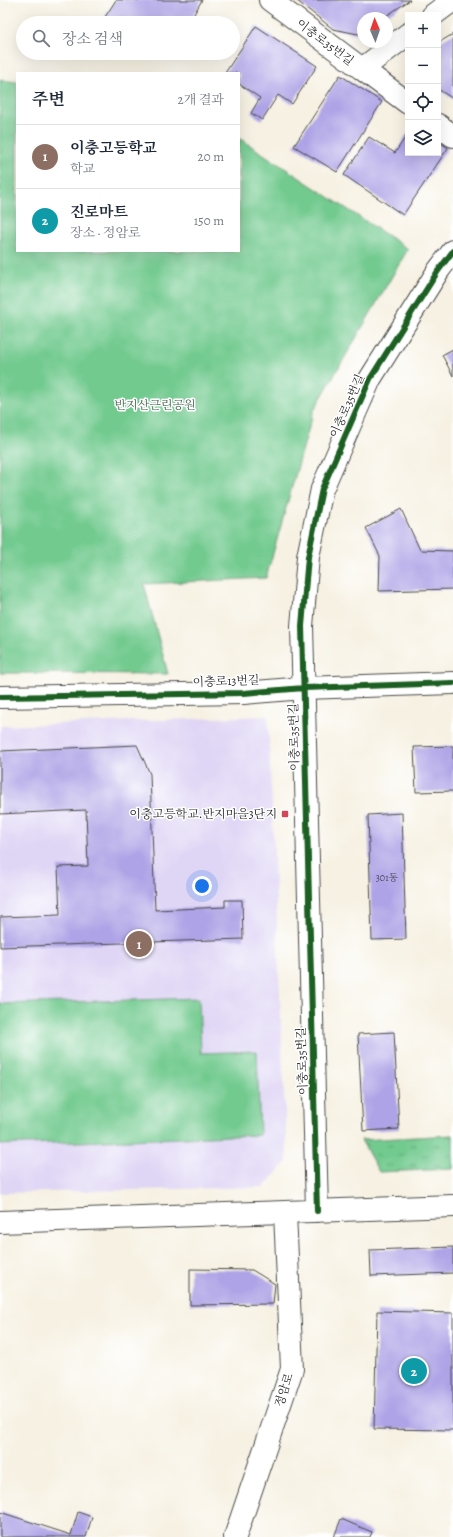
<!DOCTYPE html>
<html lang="ko">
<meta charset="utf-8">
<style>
body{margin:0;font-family:Alegreya,"Noto Serif KR",serif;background:#f6f6f7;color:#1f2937}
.controls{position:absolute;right:12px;top:12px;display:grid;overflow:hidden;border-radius:0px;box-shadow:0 4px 16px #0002}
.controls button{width:36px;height:36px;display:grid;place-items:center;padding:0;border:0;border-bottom:1px solid #e0e1e3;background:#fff;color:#1f2937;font:20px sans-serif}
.compass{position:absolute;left:357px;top:12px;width:36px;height:36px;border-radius:50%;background:#fff;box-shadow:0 4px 16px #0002;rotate:358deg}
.you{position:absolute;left:202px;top:886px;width:14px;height:14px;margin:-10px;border:3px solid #fff;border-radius:50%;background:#1a73e8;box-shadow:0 0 0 6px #1a73e833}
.badge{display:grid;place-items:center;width:26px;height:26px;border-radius:50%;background:#1a73e8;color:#fff;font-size:13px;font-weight:700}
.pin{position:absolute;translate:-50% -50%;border:2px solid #fff;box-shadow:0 1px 4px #0006}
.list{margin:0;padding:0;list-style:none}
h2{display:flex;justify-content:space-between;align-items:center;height:52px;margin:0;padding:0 16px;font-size:17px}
h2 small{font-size:13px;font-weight:400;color:#747a83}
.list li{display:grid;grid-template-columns:26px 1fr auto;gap:12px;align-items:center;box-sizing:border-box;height:64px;padding:0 16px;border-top:1px solid #e0e1e3}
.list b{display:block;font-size:15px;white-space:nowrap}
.list p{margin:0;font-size:13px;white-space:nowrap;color:#747a83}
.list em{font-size:13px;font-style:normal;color:#747a83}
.icon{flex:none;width:22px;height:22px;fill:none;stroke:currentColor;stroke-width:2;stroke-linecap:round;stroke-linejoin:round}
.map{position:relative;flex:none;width:453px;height:1537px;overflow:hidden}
.search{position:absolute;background:#fff;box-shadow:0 4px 16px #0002;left:16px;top:16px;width:224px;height:44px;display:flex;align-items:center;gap:10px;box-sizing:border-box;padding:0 14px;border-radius:22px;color:#747a83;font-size:15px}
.panel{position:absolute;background:#fff;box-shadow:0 4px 16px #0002;left:16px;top:72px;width:224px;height:180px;border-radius:0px}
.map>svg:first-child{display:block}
.built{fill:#dfd5f5}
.grass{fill:url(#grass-tufts);stroke:#4e7a5d}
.green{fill:#72ca8f;stroke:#4e7a5d}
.building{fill:#ada3e6}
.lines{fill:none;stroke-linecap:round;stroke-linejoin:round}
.minor-casing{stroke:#494946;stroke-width:24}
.tertiary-casing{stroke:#494946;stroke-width:24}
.minor{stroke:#fff;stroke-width:22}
.tertiary{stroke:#fff;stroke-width:22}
.cycleway-casing{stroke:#fff;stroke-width:8}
.cycleway{stroke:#1b5e20;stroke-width:6}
.poi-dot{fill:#d1495b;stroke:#fff;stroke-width:1.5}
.labels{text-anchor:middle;stroke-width:3;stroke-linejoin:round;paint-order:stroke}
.number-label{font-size:10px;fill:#4c495a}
.street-label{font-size:12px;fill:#2b2b2b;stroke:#fff}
.park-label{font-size:12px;fill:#44634e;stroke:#fff}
.poi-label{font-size:12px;fill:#2b2b2b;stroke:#fff;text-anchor:end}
</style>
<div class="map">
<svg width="453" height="1537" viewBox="0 0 453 1537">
<defs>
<pattern id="grass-tufts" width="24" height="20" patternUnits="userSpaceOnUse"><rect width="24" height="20" fill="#72ca8f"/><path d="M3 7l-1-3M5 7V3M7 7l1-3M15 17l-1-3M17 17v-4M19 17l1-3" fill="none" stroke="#5ea475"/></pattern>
</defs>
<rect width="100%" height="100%" fill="#fff"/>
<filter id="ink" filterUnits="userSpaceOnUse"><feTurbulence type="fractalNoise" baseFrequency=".025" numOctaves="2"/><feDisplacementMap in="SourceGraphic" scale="8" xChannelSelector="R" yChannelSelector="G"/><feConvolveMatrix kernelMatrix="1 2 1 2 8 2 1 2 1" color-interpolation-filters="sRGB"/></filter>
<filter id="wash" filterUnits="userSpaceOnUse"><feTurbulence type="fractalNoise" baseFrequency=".012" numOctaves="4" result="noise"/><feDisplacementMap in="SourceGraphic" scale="16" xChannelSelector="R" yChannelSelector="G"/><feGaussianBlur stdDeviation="0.9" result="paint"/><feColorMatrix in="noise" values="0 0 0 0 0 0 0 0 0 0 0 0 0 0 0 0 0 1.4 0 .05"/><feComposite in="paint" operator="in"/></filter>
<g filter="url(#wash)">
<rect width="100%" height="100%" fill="#f6f1e2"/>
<!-- built -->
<path class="built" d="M268 716 287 1161 264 1187 0 1193V726Z"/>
<!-- grass -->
<path class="grass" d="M453 1135V1169L379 1172 361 1140Z"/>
<!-- green -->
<path class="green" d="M0 80 17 82V251H239V138L408 249 314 410 266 578 144 584 168 674 0 673Z
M199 998 201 1053 257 1051 260 1135 0 1145V1004Z"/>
<g id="blocks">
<!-- building -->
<path class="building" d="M116 0H202L189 23H115L105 17Z
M296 0H410L383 18H363V31L358 34 333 29Z
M256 26 317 66 292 104 278 95 262 120 251 113 260 98 239 84V73H225Z
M453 34V99L438 89V43Z
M340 75 382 102 337 172 294 146Z
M408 133V153H438V141L448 148 403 215 344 175 369 137 395 153Z
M453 349V376L442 355Z
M401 509 420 550 453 551V589L379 591 380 556 366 528Z
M137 745 150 774 155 910 225 907V900H242L243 939 0 947V917L60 915 58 867 88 866 86 810 0 814V751Z
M453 746V791L416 792 414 747Z
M402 813 406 939 372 940 368 815Z
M394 1032 399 1129 363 1131 358 1034Z
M453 1247V1273L371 1276 370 1250Z
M190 1269 252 1270 275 1284 273 1304 190 1305Z
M377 1311 453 1313V1430L374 1429Z
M0 1512 71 1535 78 1512 92 1517 86 1537H0Z
M341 1519 372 1532 370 1537H334Z"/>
</g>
</g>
<g filter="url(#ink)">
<use href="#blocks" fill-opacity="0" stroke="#494946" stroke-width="1"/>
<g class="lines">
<defs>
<path id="minor" d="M270 0 362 69 408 34
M433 15 453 0
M362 69 408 103
M438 125 453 136
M0 697 244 693 304 688 453 683
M235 1537 292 1369 285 1213"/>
<path id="tertiary" d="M317 1211 302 626 308 557 322 489 370 379 438 271 453 251
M0 1222 453 1206"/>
</defs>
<!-- minor casing -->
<use href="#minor" class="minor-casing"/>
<!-- tertiary casing -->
<use href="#tertiary" class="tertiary-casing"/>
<!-- minor -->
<use href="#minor" class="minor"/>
<!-- tertiary -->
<use href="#tertiary" class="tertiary"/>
<defs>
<path id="cycleway" d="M0 697 244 693 304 688 453 683
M317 1211 302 626 308 557 322 489 370 379 438 271 453 251"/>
</defs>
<!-- cycleway casing -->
<use href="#cycleway" class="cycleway-casing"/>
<!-- cycleway -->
<use href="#cycleway" class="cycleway"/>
</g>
</g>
<!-- markers -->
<rect class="poi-dot" x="281" y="810" width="8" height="8" rx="2"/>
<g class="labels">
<!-- number labels -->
<g class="number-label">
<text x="387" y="881">301동</text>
</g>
<!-- street labels -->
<g class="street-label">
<text transform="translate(325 42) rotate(37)" y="4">이충로35번길</text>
<text transform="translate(347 406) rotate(-66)" y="4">이충로35번길</text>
<text transform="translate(226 681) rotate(-2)" y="4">이충로13번길</text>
<text transform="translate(294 737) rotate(-91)" y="4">이충로35번길</text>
<text transform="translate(302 1061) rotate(-92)" y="4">이충로35번길</text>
<text transform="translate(284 1390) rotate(-72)" y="4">정암로</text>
</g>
<!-- park labels -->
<g class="park-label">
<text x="155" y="409">반지산근린공원</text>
</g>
<!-- poi labels -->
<g class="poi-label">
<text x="277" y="818">이충고등학교.반지마을3단지</text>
</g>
</g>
</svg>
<div class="controls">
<button>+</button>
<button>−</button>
<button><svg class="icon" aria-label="locate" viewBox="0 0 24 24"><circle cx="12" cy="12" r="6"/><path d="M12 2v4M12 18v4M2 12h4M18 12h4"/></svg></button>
<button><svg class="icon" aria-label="layers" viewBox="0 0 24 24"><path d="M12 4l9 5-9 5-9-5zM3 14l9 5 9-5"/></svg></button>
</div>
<svg class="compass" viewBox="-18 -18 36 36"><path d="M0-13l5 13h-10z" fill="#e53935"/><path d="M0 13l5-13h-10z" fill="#747a83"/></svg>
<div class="you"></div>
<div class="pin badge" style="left:139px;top:944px;background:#8d6e63">1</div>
<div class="pin badge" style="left:414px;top:1371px;background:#0f9aa8">2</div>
<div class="search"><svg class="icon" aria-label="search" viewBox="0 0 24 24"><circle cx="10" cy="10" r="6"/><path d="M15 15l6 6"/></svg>장소 검색</div>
<section class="panel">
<h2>주변<small>2개 결과</small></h2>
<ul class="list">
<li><span class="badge" style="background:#8d6e63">1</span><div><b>이충고등학교</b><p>학교</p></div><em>20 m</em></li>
<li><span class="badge" style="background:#0f9aa8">2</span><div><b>진로마트</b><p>장소 · 정암로</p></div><em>150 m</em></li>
</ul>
</section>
</div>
